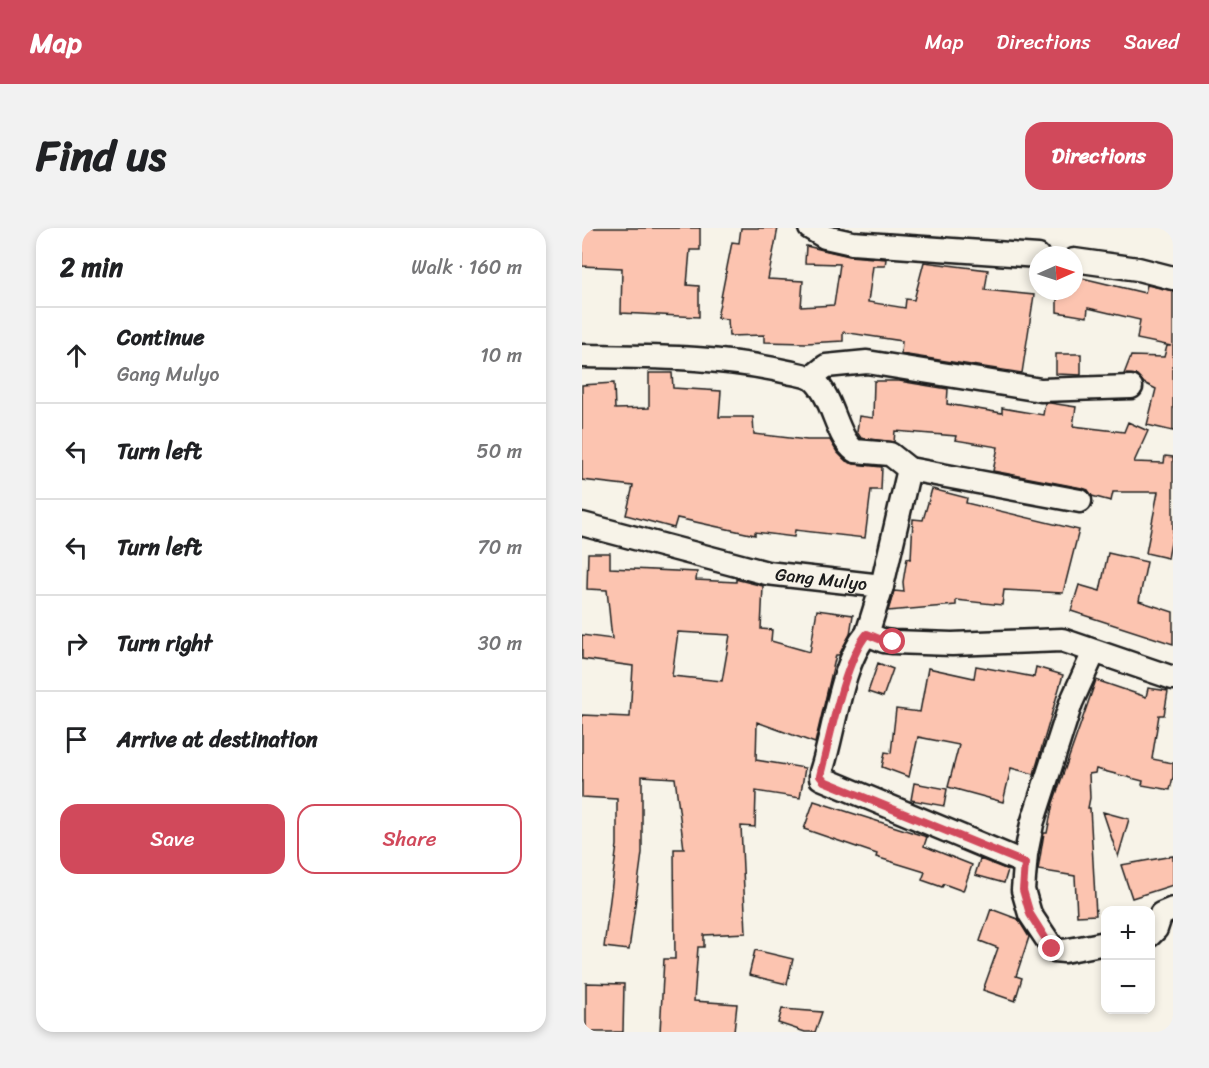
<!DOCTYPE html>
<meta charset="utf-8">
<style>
body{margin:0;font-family:Sriracha,sans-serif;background:#f2f2f2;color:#202124}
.controls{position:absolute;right:18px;bottom:18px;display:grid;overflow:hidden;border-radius:12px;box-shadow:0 3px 9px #0003}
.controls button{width:54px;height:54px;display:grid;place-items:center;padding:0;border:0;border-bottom:2px solid #e0e0e0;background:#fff;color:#202124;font:30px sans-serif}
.compass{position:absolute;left:447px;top:18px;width:54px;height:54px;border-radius:50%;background:#fff;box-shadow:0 3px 9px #0003;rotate:87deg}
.stop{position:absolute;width:18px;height:18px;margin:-14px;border:4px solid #d1495b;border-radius:50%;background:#fff}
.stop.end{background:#d1495b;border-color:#fff;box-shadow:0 2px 6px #0008}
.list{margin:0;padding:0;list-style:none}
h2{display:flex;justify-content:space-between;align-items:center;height:78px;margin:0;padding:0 24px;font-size:26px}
h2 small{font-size:20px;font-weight:400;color:#757577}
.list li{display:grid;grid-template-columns:39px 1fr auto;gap:18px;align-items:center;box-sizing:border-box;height:96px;padding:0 24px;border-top:2px solid #e0e0e0}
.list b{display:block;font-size:22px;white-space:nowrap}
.list p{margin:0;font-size:20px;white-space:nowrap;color:#757577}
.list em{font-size:20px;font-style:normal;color:#757577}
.actions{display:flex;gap:12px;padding:18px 24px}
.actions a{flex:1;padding:14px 0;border:2px solid #d1495b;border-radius:18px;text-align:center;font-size:21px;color:#d1495b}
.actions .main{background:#d1495b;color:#fff}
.icon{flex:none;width:33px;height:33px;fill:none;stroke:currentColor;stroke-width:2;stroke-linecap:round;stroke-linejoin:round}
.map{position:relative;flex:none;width:591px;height:804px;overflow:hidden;border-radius:18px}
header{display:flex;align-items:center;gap:36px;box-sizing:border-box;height:84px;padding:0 30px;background:#d1495b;color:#fff}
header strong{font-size:28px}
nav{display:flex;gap:33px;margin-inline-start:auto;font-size:21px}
.intro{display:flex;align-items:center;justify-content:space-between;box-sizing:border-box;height:144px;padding:0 36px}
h1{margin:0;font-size:42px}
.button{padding:15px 27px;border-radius:18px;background:#d1495b;color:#fff;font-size:21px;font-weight:700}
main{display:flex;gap:36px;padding:0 36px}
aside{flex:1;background:#fff;border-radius:18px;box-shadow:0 3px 9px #0003}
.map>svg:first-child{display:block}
.building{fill:#fcc4b0;stroke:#1c1c1c;stroke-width:1.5;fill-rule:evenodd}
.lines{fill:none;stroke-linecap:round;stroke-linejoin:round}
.street-casing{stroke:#1c1c1c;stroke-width:27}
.street{stroke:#f7f3e8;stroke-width:22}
.route{stroke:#d1495b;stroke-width:8}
.labels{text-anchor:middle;stroke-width:6;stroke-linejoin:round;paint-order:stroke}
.street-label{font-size:18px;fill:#1c1c1c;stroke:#f7f3e8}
</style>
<header>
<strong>Map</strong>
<nav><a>Map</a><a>Directions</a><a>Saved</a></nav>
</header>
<div class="intro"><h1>Find us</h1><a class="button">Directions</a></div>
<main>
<aside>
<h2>2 min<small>Walk · 160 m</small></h2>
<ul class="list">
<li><svg class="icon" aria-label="ahead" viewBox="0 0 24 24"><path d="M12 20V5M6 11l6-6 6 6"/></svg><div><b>Continue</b><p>Gang Mulyo</p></div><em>10 m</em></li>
<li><svg class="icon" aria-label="left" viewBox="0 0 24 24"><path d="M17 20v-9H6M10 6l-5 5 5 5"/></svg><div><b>Turn left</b></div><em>50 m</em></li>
<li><svg class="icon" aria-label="left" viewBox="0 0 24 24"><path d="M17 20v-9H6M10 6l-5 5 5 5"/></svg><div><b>Turn left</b></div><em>70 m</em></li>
<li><svg class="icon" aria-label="right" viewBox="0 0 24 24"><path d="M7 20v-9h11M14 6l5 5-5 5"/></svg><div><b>Turn right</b></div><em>30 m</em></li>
<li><svg class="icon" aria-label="arrive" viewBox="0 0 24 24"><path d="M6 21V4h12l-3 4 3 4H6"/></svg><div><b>Arrive at destination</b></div></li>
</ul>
<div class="actions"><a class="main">Save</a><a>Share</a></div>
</aside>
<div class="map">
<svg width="591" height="804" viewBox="0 0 591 804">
<rect width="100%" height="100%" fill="#f7f3e8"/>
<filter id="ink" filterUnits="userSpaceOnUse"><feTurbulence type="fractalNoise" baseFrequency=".0167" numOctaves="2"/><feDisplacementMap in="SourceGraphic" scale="12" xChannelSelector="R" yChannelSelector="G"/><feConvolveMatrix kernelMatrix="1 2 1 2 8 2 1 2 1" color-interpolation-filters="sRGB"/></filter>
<g filter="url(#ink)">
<!-- building -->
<path class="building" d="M0 0H118V22H108L105 57 117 58V89L39 85 40 40 0 38Z
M159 0H196L186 51 221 53 219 79 252 77 258 36 223 35 224 18 267 28 304 31 303 38H291L286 74 323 80 324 71 332 72 342 34 406 42 403 62 452 67 440 145 319 126 320 113 261 104V113L224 115 182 114V107L147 108 146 91 135 90 150 14 157 15Z
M492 48 563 65 565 57 591 63V203L565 197 574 161 562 155 555 147 542 146 549 128 582 129 585 118H589L555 111 558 92 506 80 505 89 475 84V63H492Z
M474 126H499V147L474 146Z
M67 145H90L91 160 139 163 137 189H171L172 206 225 212H248L255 224 264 233 272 236 300 239 299 262H289L283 310 213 302 212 309 173 304V307L95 290 92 300 44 287 51 258 0 252V157L32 155 33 181 67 180Z
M292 153H317L366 161 365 176 420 185V180L461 187 463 175H468L494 179 491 198 542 204 546 194 566 203 552 234 582 235 583 228 591 229V305L586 330 564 325 576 264H531L529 273 510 268 506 262 500 260 411 243 416 219 373 212 374 208 313 203 312 214 279 210 275 204 277 188 291 190Z
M350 261 385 270 384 275 497 302 481 365 422 362 420 377 374 372V377L306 383 312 363 322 364 321 354 325 330 329 331 331 291 341 292Z
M6 325H28V340L115 344 114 352 154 354V351L157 352 181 358 179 401 190 402 189 413 228 424 235 382 271 387 268 406 257 427H254L233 515 175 494 174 532 223 540 218 570 174 563 173 599 159 598 164 705 122 707V719H116L112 773 155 776 152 804H78L82 731H93L92 621H102L93 550 60 548V625L47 722 22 719 35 617V571L0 569V487L48 489 51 438 0 431V407L30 411 25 362 5 361ZM96 404 148 407 140 453 90 448Z
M526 325 565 334 557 373 591 384V416L489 383 497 357 518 363Z
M296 435 311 441 301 469 286 464Z
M394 438 452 449 454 439 481 447 452 546 429 540 421 574 366 559 377 517 336 509 327 549 300 539 303 524 309 525 314 481 338 484 346 440 392 450Z
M514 452 564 469 566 460 586 463 582 487H577L570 531 591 535V549L588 562 560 557 561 553 514 541 513 545 507 546 508 570 506 580H508L514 687 495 688 493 648 456 642 462 605H465L471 575Z
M332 555 365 561 362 578 329 572Z
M232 573 345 609 342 618 390 637 381 663 362 656 360 659 340 652 343 644 294 629 295 626 222 601Z
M521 584 547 591 536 629Z
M591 628V657L550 670 539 637Z
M398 631 426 642 422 655 393 647Z
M409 681 436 691 447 709 434 748 440 750 433 773 401 762 416 720 398 713Z
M173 722 211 731 205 756 167 747Z
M4 755 42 756 41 804H4Z
M200 781 240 784 233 804H223L196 795Z"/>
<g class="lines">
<defs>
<g id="street">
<path d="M228 0 243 9 270 15 456 28"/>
<path d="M492 32 556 41 591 50"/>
<path d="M0 128C70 129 137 128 206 144 214 146 226 147 232 152 252 171 254 209 273 223L308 226 327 241 498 273"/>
<path d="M229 150 244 138 285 134 459 162 549 159"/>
<path id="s1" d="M0 296 185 345 300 358 285 406 302 413 311 414 370 416 480 412 591 450"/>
<path d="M300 358 327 241"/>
<path d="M285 406C259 434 252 506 239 544V550L443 635"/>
<path d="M512 424 489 475 450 596 444 626 441 662 448 686 472 722 482 723 524 715"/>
<path d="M568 707 574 701 579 686 591 681"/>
</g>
</defs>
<!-- street casing -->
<use href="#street" class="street-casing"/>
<!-- street -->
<use href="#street" class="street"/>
</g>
</g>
<g class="lines" filter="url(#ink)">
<!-- route -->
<path class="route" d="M311 414 302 413 285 406C263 431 247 513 238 548L242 553 443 635 441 662 448 686 470 721"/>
</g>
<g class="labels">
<!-- street labels -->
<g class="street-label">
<text dy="6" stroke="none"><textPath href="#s1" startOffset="246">Gang Mulyo</textPath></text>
</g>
</g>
</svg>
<div class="controls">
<button>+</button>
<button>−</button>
</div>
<svg class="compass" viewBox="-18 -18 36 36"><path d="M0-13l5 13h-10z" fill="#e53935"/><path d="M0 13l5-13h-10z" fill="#757577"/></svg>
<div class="stop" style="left:311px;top:414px"></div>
<div class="stop end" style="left:470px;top:721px"></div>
</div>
</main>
